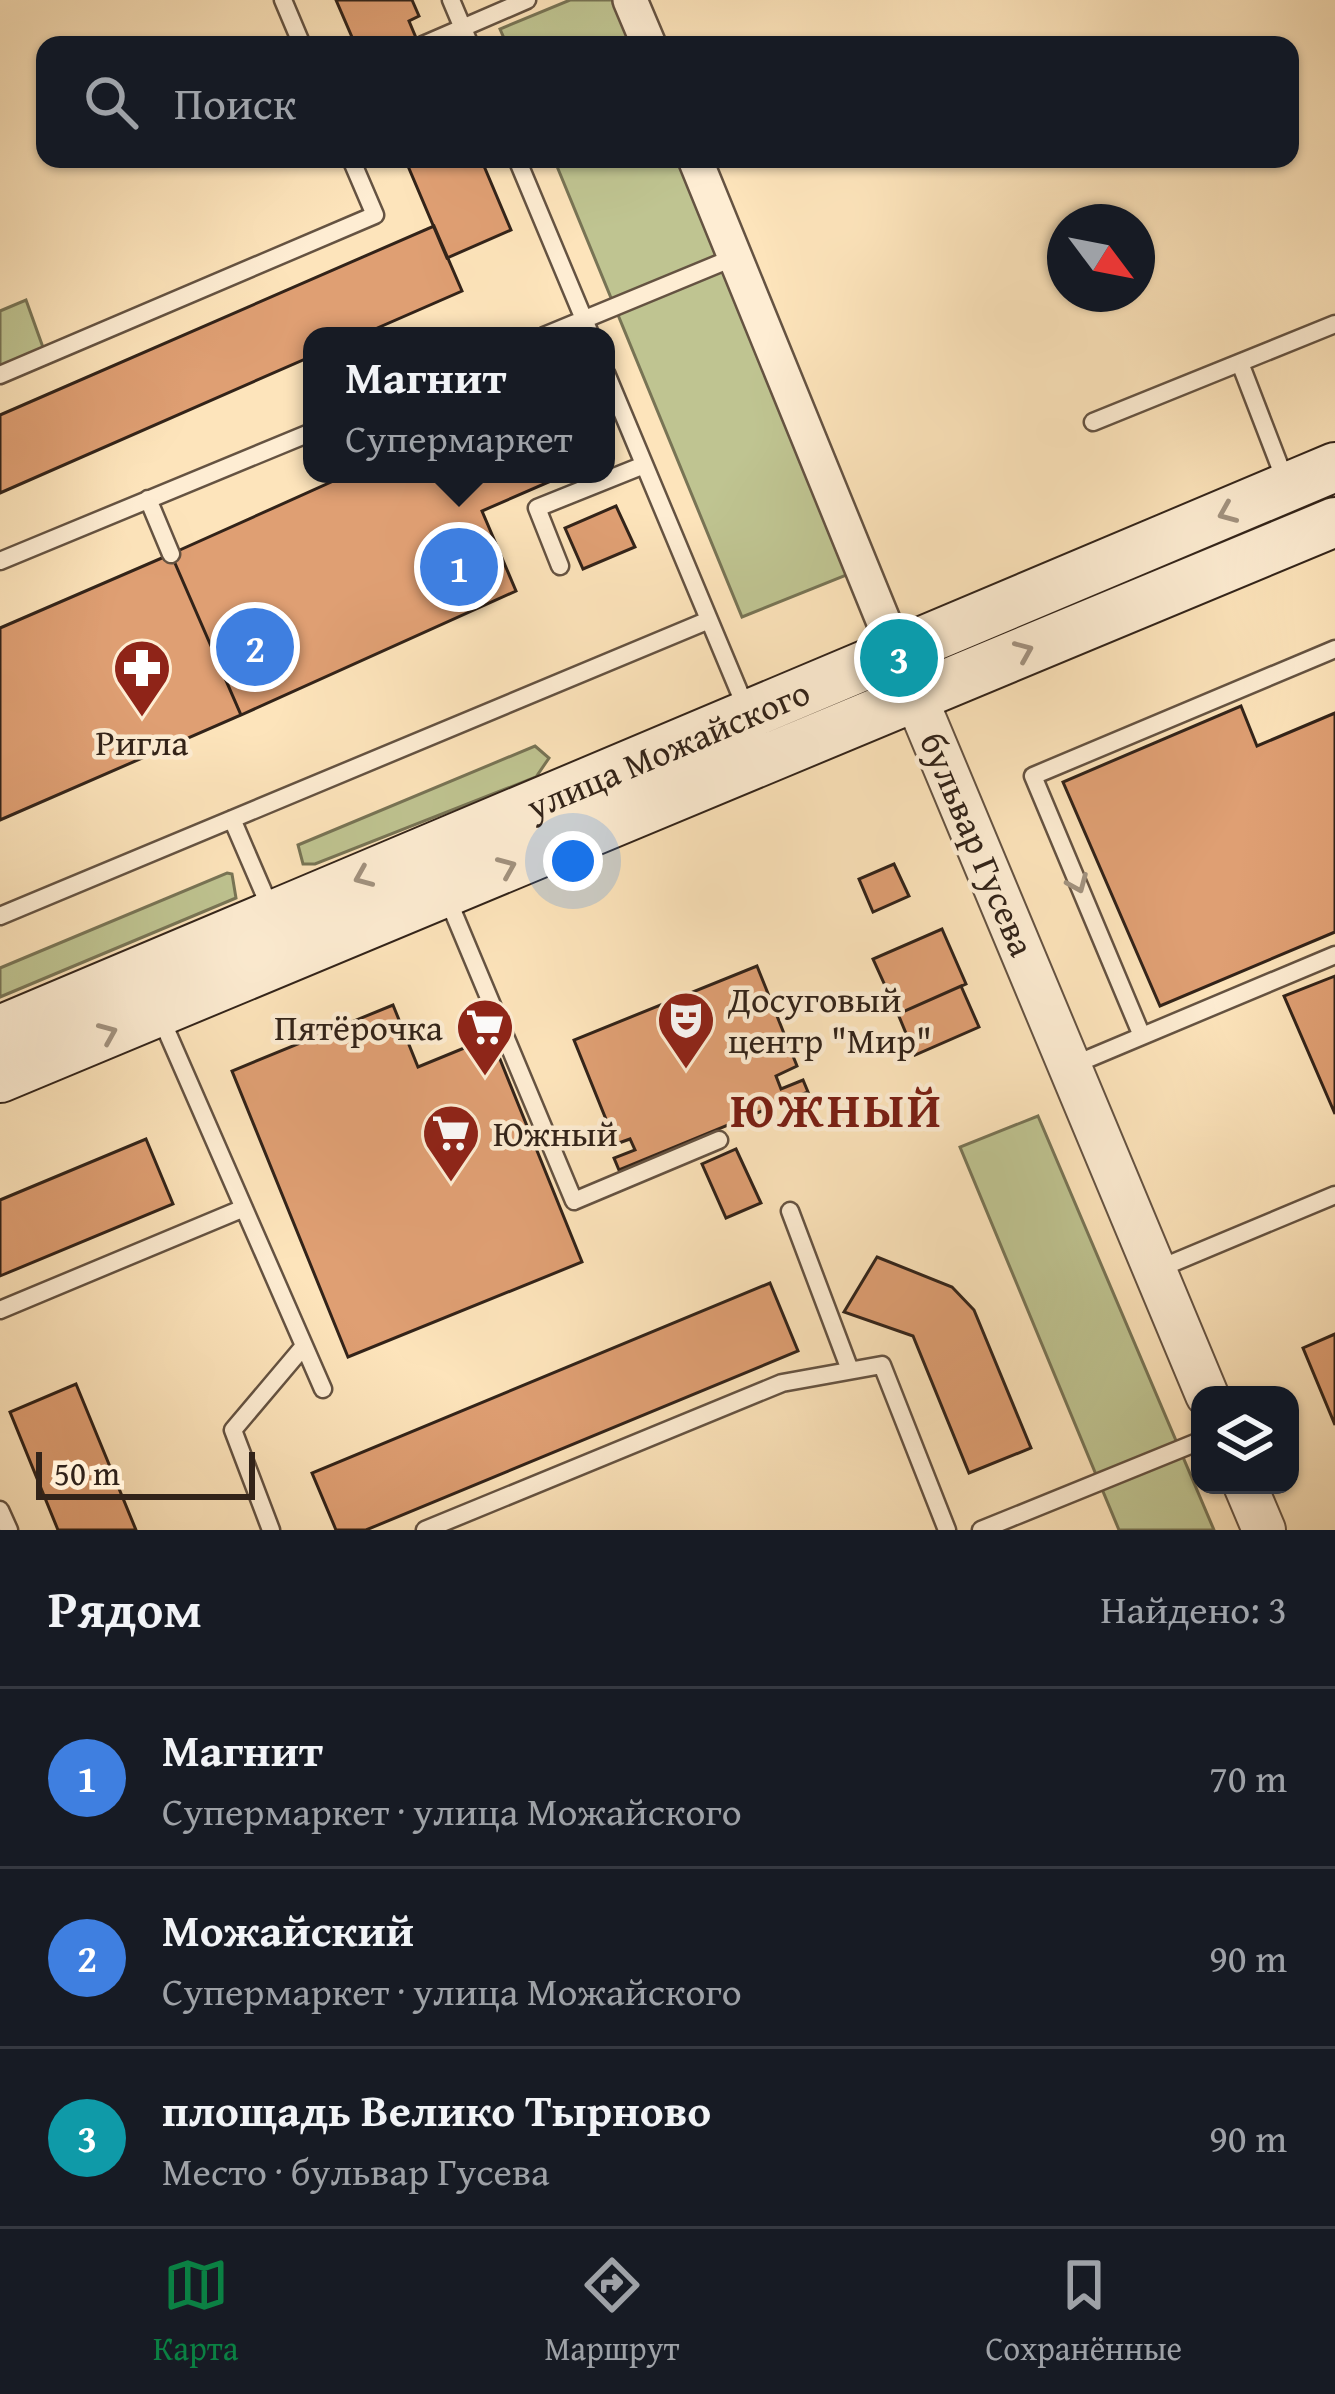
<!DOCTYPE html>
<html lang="ru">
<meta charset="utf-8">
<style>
body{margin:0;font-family:"Gentium Book Plus",serif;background:#242831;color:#f1f3f6}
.controls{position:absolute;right:36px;bottom:36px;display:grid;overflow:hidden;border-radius:24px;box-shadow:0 3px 9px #0004}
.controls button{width:108px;height:108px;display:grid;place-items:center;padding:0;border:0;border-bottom:3px solid #363941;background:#171b24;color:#f1f3f6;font:60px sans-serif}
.compass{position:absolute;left:1047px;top:204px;width:108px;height:108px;border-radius:50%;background:#171b24;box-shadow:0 3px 9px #0004;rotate:122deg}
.scale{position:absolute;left:36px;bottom:30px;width:219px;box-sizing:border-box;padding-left:12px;border:6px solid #322319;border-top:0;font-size:33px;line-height:42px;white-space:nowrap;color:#322319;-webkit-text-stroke:9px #feedd3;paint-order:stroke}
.you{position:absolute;left:573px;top:861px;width:42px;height:42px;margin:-30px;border:9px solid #fff;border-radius:50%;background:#1a73e8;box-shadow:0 0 0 18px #1a73e833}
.badge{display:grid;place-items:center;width:78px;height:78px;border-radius:50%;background:#0b8043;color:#fff;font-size:39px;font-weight:700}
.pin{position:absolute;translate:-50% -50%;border:6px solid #fff;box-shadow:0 3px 12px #0006}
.popup{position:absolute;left:303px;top:327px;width:312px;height:156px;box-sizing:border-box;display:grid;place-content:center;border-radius:24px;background:#171b24;filter:drop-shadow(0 3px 9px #0005);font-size:39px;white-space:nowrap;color:#9ea1a6}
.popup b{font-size:45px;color:#f1f3f6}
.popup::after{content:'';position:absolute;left:50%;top:100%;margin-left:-24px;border:24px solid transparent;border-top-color:#171b24}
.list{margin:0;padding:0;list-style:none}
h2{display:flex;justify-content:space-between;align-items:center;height:156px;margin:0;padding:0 48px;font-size:51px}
h2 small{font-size:39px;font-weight:400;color:#9ea1a6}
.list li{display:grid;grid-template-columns:78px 1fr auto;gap:36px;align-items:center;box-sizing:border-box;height:180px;padding:0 48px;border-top:3px solid #363941}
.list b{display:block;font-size:45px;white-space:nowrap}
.list p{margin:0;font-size:39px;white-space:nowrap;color:#9ea1a6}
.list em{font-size:39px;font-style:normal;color:#9ea1a6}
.icon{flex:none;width:66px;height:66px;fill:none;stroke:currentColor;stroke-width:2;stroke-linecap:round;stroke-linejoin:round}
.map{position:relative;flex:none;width:1335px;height:1530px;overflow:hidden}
.search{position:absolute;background:#171b24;box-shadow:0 3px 9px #0004;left:36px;right:36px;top:36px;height:132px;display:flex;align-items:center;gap:30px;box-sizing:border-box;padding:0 42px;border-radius:24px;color:#9ea1a6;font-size:45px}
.sheet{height:696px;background:#171b24}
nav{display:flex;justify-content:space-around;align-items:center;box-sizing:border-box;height:168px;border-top:3px solid #363941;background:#171b24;font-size:33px;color:#9ea1a6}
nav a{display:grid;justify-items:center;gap:6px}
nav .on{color:#0b8043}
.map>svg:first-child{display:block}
.green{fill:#bfc491;stroke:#787455;stroke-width:3}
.building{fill:#df9f73;stroke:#322319;stroke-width:3}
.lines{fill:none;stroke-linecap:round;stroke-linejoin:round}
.service-casing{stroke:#655342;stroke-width:21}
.minor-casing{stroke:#655342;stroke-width:38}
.tertiary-casing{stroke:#655342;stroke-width:46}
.secondary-casing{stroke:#322319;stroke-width:52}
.service{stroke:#feedd3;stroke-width:16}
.minor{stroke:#feedd3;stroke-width:33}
.tertiary{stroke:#feedd3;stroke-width:42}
.secondary{stroke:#feedd3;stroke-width:48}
.oneway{stroke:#a2927f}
.labels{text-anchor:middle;stroke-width:9;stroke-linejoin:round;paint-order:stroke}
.poi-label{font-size:36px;fill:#322319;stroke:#feedd3;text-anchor:start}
.street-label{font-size:36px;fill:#322319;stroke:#feedd3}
.district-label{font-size:48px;font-weight:bold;letter-spacing:3px;fill:#7a1f14;stroke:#feedd3}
</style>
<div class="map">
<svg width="1335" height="1530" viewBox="0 0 1335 1530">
<rect width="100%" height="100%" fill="#fde4bb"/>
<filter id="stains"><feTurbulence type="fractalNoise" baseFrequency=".00167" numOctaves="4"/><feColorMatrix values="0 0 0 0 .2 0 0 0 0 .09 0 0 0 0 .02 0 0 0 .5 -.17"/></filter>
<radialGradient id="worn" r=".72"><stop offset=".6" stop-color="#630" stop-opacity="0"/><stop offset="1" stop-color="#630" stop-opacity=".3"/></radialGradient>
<!-- green -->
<path class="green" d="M570 0H612L631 45H507L500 29Z
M554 159H678L849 574 742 617Z
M26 300 45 353 0 373V311Z
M535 746 549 758 536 777 315 864H303L298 845Z
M227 873 232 874 236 898 0 997V968Z
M1038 1116 1214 1530H1119L960 1147Z"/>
<!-- building -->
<path class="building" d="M336 0H412L419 16 409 21 419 45H369L366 39 355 44Z
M405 159H481L511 230 447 258Z
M434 226 462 291 359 336H312V356L0 493V415Z
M349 474H567L482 511 516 591 241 715 171 554Z
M616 506 635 547 583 569 565 528Z
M171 554 241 715 0 820V628Z
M1241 706 1257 746 1335 713V932L1160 1006 1063 782Z
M894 864 909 896 873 912 859 879Z
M942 929 966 984 898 1014 873 959Z
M757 966 797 1066 776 1076 781 1089 803 1080 808 1092 619 1170 614 1158 635 1150 630 1139 616 1144 574 1040Z
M1335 976V1114L1284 996Z
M961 986 979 1027 915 1055 898 1014Z
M393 1005 418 1067 491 1037 582 1262 348 1357 232 1071Z
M146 1139 173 1204 0 1276V1200Z
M736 1149 761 1203 726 1218 702 1164Z
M877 1257 952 1287 974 1310 1031 1448 969 1473 913 1336 844 1312Z
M770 1283 798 1351 366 1530H336L312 1473Z
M1335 1334V1425L1303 1348Z
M76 1384 136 1530H58L10 1412Z"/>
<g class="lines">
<defs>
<path id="service" d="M283 0 302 45
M451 0 470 45
M423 45 527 0
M517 159 591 336
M544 336 735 257
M1240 363 1287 485
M606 373 746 708
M0 375 375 215 351 159
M1093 422 1335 324
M148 499 171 554
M0 561 312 432
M560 566 537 508 644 465
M232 819 272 912
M446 895 574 1201 719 1140
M0 916 709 620
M160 1016 323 1389
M1142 1036 1033 776 1335 649
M1071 1066 1335 955
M790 1211 850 1370
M1156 1270 1335 1195
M0 1310 244 1208
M0 1510 9 1530
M271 1530 233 1430 304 1346
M425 1530 782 1383 882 1365 947 1530
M981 1530 1200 1441"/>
<path id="minor" d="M630 0 649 45
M695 159 896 652"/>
<path id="tertiary" d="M902 665 1207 1395
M1245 1485 1264 1530"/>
<path id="secondary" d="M0 1030 1335 467
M0 1078 1335 522"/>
</defs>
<!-- service casing -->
<use href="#service" class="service-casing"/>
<!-- minor casing -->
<use href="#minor" class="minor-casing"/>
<!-- tertiary casing -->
<use href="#tertiary" class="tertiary-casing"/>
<!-- secondary casing -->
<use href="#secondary" class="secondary-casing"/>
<!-- service -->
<use href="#service" class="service"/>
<!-- minor -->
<use href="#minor" class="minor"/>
<!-- tertiary -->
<use href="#tertiary" class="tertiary"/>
<!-- secondary -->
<use href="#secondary" class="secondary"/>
</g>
<!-- one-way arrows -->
<defs><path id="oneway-chevron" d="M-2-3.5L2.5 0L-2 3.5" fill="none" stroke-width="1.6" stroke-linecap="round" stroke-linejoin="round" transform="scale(3)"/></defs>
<g class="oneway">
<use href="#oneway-chevron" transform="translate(1227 513) rotate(157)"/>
<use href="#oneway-chevron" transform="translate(1024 651) rotate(-23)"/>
<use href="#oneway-chevron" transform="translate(507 867) rotate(-23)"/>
<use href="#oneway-chevron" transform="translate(363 877) rotate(157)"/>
<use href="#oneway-chevron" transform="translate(1078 884) rotate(67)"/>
<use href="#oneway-chevron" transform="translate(108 1033) rotate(-23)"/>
</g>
<!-- icons -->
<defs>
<symbol id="pharmacy-pin" viewBox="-11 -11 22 30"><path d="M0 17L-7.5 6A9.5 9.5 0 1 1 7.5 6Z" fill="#8f2418" stroke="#feedd3"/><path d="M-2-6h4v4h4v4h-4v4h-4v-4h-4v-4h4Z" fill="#fff"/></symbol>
<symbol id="theatre-pin" viewBox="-11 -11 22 30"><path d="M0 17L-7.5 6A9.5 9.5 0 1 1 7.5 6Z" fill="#8f2418" stroke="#feedd3"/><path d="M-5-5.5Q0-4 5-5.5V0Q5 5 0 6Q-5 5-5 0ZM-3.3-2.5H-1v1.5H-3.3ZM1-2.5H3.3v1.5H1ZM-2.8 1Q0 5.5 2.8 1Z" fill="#fff"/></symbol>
<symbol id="supermarket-pin" viewBox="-11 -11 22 30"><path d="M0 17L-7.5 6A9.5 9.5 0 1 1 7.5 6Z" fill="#8f2418" stroke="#feedd3"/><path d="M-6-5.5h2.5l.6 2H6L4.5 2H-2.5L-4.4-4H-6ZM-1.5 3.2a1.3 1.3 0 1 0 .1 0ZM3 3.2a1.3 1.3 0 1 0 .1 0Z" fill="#fff"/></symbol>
</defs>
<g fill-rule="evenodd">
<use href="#pharmacy-pin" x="109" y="635" width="66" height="90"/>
<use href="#theatre-pin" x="653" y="987" width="66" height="90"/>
<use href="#supermarket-pin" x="452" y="994" width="66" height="90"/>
<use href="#supermarket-pin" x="418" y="1100" width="66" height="90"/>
</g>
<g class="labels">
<!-- poi labels -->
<g class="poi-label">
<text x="142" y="755" text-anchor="middle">Ригла</text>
<text x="728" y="1012">Досуговый<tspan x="728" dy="41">центр "Мир"</tspan></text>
<text x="443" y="1040" text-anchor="end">Пятёрочка</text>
<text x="493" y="1146">Южный</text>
</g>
<!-- street labels -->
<g class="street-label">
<text transform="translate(668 749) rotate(-23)" y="13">улица Можайского</text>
<text transform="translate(978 844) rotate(67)" y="13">бульвар Гусева</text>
</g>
<!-- district labels -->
<g class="district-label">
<text x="837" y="1127">ЮЖНЫЙ</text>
</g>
</g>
<rect width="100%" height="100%" filter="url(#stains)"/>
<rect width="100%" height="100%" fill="url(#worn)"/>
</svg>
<div class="controls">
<button><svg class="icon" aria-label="layers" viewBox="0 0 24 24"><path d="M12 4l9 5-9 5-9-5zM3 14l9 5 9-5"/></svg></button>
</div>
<svg class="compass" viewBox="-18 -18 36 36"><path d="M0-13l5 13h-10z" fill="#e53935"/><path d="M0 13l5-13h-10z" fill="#9ea1a6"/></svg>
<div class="scale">50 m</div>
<div class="you"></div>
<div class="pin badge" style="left:459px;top:567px;background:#3f7fe0">1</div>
<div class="popup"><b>Магнит</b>Супермаркет</div>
<div class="pin badge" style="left:255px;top:647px;background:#3f7fe0">2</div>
<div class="pin badge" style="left:899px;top:658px;background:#0f9aa8">3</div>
<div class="search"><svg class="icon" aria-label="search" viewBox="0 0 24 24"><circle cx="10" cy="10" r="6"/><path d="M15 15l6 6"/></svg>Поиск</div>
</div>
<section class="sheet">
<h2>Рядом<small>Найдено: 3</small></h2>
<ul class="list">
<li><span class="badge" style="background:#3f7fe0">1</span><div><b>Магнит</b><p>Супермаркет · улица Можайского</p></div><em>70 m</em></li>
<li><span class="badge" style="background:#3f7fe0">2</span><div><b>Можайский</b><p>Супермаркет · улица Можайского</p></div><em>90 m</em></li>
<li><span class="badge" style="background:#0f9aa8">3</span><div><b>площадь Велико Тырново</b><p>Место · бульвар Гусева</p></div><em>90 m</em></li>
</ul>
</section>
<nav>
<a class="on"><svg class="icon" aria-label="map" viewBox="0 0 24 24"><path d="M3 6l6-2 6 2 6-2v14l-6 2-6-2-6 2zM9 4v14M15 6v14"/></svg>Карта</a>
<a><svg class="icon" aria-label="directions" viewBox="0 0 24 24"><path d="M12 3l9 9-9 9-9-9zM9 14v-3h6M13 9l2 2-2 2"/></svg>Маршрут</a>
<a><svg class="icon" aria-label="saved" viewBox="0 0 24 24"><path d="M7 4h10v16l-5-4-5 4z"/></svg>Сохранённые</a>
</nav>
